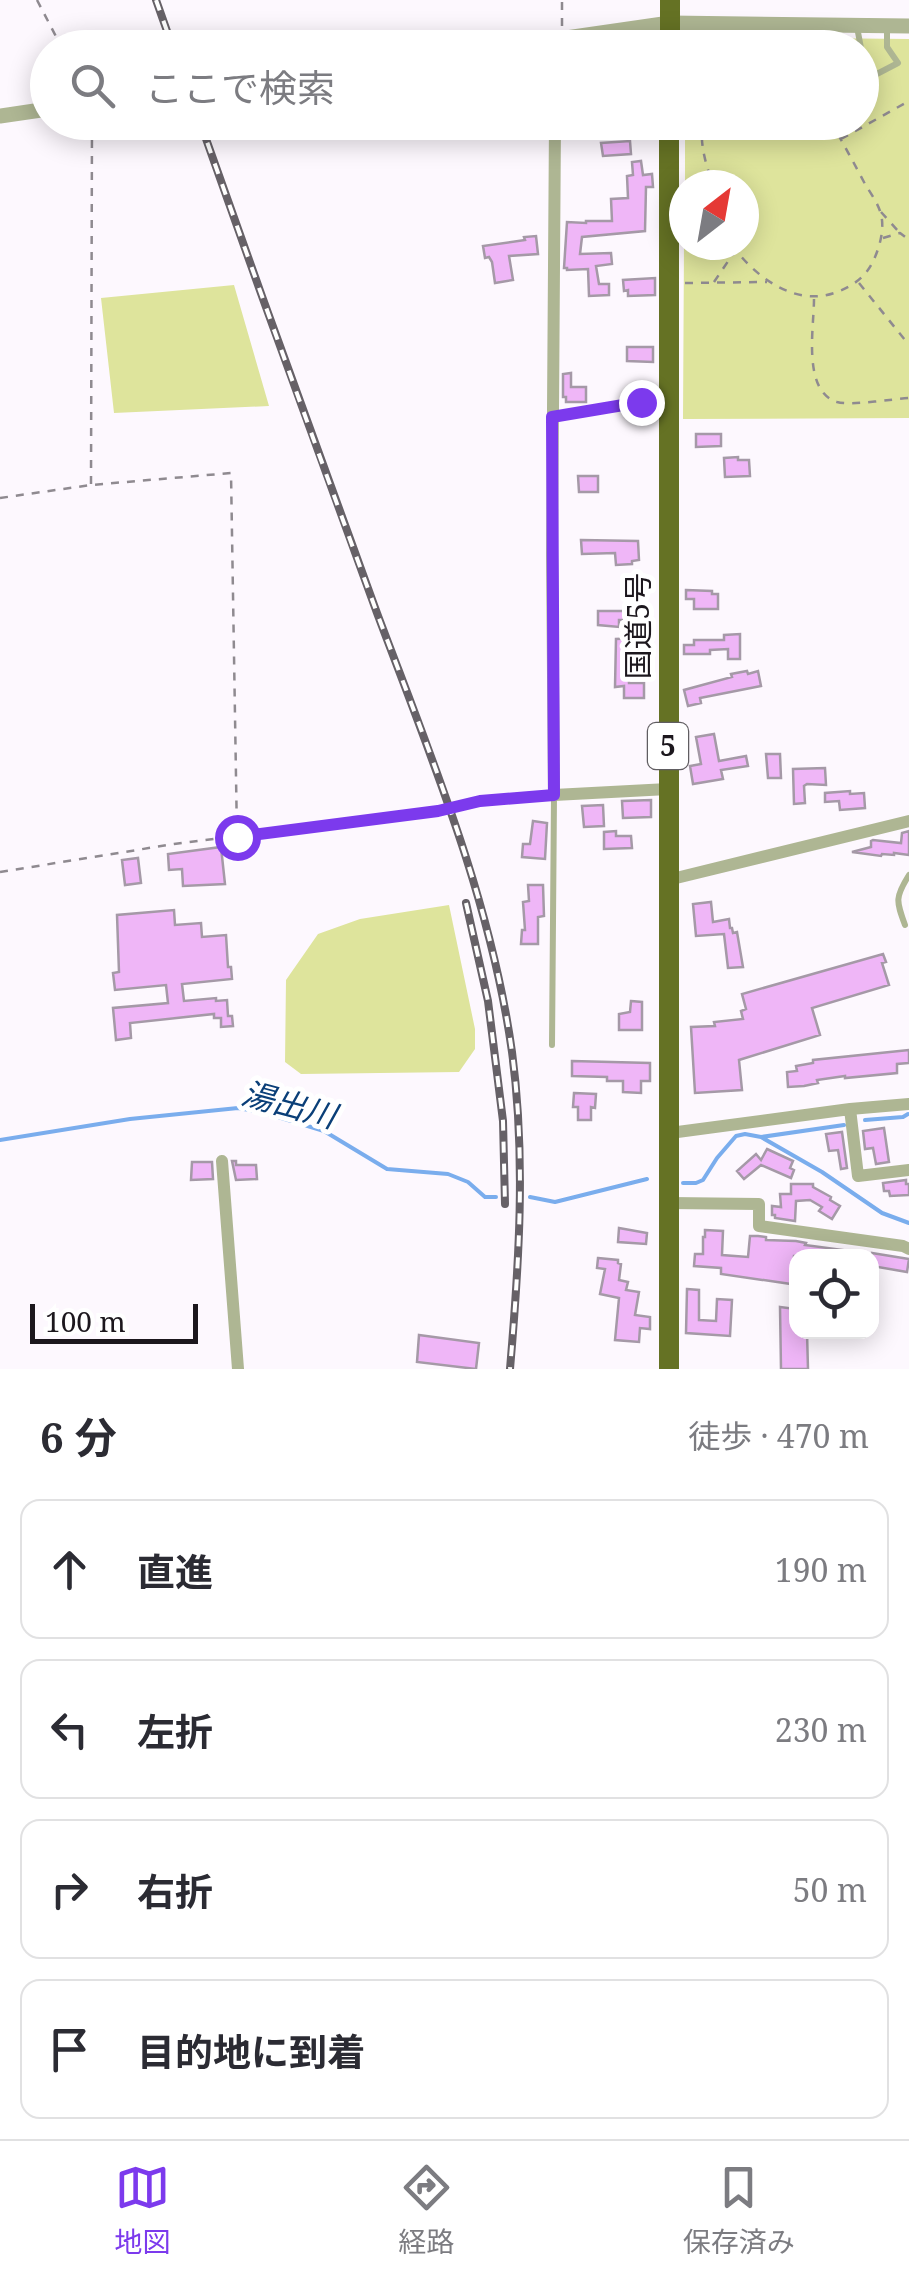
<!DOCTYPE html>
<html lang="ja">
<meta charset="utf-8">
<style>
body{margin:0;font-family:"Noto Serif","Noto Sans JP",serif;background:#f2f2f3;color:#2b2b33}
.controls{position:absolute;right:30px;bottom:30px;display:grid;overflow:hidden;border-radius:20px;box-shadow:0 5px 25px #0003}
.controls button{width:90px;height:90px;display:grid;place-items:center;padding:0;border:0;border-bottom:2px solid #e1e1e2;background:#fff;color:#2b2b33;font:50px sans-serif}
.compass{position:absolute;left:669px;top:170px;width:90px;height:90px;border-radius:50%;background:#fff;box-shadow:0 5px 25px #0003;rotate:31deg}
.scale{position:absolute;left:30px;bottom:25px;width:168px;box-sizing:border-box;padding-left:10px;border:5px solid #1c171d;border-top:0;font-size:28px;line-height:35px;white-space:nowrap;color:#1c171d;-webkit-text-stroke:8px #fff;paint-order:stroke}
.stop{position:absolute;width:30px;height:30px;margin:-22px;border:8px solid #7c3aed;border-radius:50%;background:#fff}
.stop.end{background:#7c3aed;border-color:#fff;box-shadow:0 2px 10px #0008}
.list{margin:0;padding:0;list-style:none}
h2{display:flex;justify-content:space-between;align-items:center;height:130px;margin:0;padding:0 40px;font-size:42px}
h2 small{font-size:32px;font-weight:400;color:#7c7c81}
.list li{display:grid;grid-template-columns:65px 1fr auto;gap:30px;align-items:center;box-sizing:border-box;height:140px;margin:0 20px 20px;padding:0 20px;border:2px solid #e1e1e2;border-radius:20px}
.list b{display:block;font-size:38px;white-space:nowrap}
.list em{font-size:32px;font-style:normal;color:#7c7c81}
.icon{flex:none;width:55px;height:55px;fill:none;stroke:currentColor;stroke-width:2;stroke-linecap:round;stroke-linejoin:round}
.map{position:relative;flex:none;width:909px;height:1369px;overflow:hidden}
.search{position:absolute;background:#fff;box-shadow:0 5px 25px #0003;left:30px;right:30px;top:30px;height:110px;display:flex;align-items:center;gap:25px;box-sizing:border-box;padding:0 35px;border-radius:55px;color:#7c7c81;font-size:38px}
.sheet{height:770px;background:#fff}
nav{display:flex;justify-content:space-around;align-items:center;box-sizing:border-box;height:140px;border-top:2px solid #e1e1e2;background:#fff;font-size:28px;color:#7c7c81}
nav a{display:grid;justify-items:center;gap:5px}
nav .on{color:#7c3aed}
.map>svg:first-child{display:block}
.green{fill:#dee49c}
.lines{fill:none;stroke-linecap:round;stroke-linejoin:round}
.stream{stroke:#7aaded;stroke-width:4}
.building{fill:#efb6f7;stroke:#a599a7;stroke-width:2.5}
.path{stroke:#8f8a90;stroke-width:2.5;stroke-dasharray:8 8;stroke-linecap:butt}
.service{stroke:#aeb693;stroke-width:6}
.minor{stroke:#aeb693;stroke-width:12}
.tertiary{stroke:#aeb693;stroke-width:15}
.trunk{stroke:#657224;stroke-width:20}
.rail-casing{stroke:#666167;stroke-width:8}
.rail{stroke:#fff;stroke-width:4;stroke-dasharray:11;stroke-linecap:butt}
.route{stroke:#7c3aed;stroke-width:12}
.labels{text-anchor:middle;stroke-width:10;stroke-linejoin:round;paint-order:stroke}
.shield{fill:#fff;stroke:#605d61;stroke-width:2.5}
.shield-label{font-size:28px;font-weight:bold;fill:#1c171d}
.street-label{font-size:30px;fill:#1c171d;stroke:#fff}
.water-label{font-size:32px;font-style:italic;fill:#0a3f78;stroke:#fff}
</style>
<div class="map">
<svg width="909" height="1369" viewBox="0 0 909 1369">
<rect width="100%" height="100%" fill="#fdf8fe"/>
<!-- green -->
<path class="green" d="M701 37 909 39V418L683 419 684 245H744V185H685V123L862 122V48L687 47Z
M234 285 269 406 114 413 101 298Z
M449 905 475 1029V1049L459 1072 301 1074 285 1062 286 980 318 934 360 919Z"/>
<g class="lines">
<!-- stream -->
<path class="stream" d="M865 1120 903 1117 908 1114
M761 1137 822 1172 882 1213 909 1223
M0 1140 130 1119 238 1108 265 1113 324 1131 387 1169 448 1174 468 1182 485 1197H496
M683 1183H696L703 1180 717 1158 736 1136 745 1134 761 1137 844 1125
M530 1197 555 1202 647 1179"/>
</g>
<!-- building -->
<path class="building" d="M630 141 631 154 603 156 601 143Z
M641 161 643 175 652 174 653 187H646L645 231 582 237 580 254 611 253 612 264 596 266 599 284H609V295L589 296 588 269 567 270V268H564L567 222 586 223V221H612L611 199 628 198 627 176 633 175 632 162Z
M536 236 538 254 509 256 513 280 495 283 492 262 489 257 485 258 483 246 525 240 524 237Z
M655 278V295L628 296V290L624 291 623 280Z
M627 347H653V362L627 361Z
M571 373V387H586V402H566V397H563V374Z
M696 434H721V446L696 447Z
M738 457V460H749L750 476 725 477 724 458Z
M578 476H598V492H579Z
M581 540 638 541 639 560 632 561V564L616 565 615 553 582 554Z
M686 590 712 591V594H718V609H694V599H686Z
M598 611H631L632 620H619V627L598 625Z
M740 634V659H728V649L710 650V654H684V645H694V640H724V635Z
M639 638 640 652H628L629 683H644V698H624V686L615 687 616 639Z
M747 671 748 674 758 671 761 686 700 698 701 703 688 706 684 690 732 677 731 674Z
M714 734 719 761 746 756 748 766 721 770 723 779 693 784 690 766 701 764 696 737Z
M766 754H780L781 778H768Z
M825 768 826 785 807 784 804 786 805 803 794 804 793 769Z
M850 791V794L864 793 865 808 840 810 839 801 825 802V793Z
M651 800V817L623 818 622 801Z
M603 805 604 826 584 827 582 806Z
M533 821 547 823 545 859 522 857 523 844H530Z
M616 831V836H631L632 848 604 849V832Z
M909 831V855L894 853V855L882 854 881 856 852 852 871 847V841L873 840 901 843 902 833Z
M221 847 225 884 183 886 182 869 169 870 168 854Z
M138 858 141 883 125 885 122 860Z
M528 885H543L544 916 538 917V944H521L522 930H525L523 902 529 901Z
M711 902 713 922 729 919 730 928H732L733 933 737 932 743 967 728 968 724 934 696 936 693 904Z
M174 910 175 925 201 923 202 937 226 935 228 967H231L232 979 182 984 184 1001 216 998V1001L227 1000 228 1016H232L233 1026 221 1027V1018H214V1014L130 1023 131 1038 116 1040 113 1008 168 1003 166 985 115 990 113 973 119 972 117 915Z
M883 954 886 962 882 963 889 985 812 1008 820 1035 739 1060 742 1090 695 1093 691 1027 715 1026 714 1022 743 1019 741 1011 746 1009 742 994Z
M631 1001 642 1002V1030H619V1014L630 1012Z
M909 1050V1063L897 1064V1073L845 1078V1076L817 1080 818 1083 804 1086 788 1087 787 1072 797 1071 796 1066 813 1063V1060Z
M572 1061 650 1063V1081H641V1093L623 1092V1081H607V1077L572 1076Z
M574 1093 596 1094 595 1108 591 1107V1120H578V1107H573Z
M884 1128 889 1162 876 1164 873 1148 865 1149 863 1131Z
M842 1132 847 1168 841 1169 838 1150 829 1151 826 1134Z
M767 1149 793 1161 790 1168 794 1170 791 1178 761 1165 744 1179 737 1171 756 1154 761 1160Z
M232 1161H236V1165H256L257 1179 236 1180Z
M192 1162H212L213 1179 191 1180Z
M906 1180V1184H909V1195L890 1196 889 1191H884L883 1183Z
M791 1184H813V1187L831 1197 830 1200 840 1206 832 1219 819 1211 822 1207 810 1200 796 1201 795 1221 775 1218V1215H772V1206L781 1207 780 1194H791Z
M619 1228 647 1233 646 1244 618 1242Z
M705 1230 723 1231 722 1255 748 1257 750 1236H758L766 1237V1240L796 1241 806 1243 805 1245 843 1250V1256H794L791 1284 721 1274V1268L694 1266 695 1254H703V1237H705Z
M872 1253 909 1259 907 1272 872 1266Z
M598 1258 618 1260V1263L621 1264 619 1280 628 1282 626 1290 639 1292 635 1315 650 1317V1329L640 1328 639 1342 615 1340 619 1298 600 1294 605 1269 597 1268Z
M687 1289 699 1290V1320L716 1321 717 1299 732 1300 730 1336 686 1333Z
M780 1307 796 1309V1332H807L808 1369H781Z
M419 1335 479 1343 476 1369 417 1362Z"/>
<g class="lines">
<!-- path -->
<path class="path" d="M37 0 62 48
M562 26V0
M694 36 703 48
M795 48H807
M703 122C699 144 706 164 713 185
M841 139 909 101
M881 212 899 232
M883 238 900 233 909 240
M732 245C755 277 796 308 837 292 855 285 868 275 875 257 881 243 885 225 880 211 877 202 870 192 865 184 854 163 843 143 831 122
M714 282 735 251
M685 283 767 282
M859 283 909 345
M814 299C814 328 802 391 837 402 851 406 892 399 909 398
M91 484 92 122
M0 498 91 485 231 473 237 837
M0 872 174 844 438 811 481 801 543 796"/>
<!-- service -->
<path class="service" d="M857 27 861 48
M862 52 873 76 898 63 887 47V26
M554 416 641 402 665 401
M905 925C896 901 895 897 909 875
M552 1045 554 796"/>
<!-- minor -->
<path class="minor" d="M555 122 552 555 554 795 668 789
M668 880 909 821
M850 1109 858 1176 909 1170
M670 1133 850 1109 909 1104
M222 1161 238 1369
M670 1203 759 1204V1226L903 1246 909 1249"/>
<!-- tertiary -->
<path class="tertiary" d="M496 48 670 23 909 26
M0 116 48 109"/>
<!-- trunk -->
<path class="trunk" d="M670 48V0
M669 122V1369"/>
<defs>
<path id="rail" d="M156 0 173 48
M200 122C258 286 317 450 377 613 431 757 491 900 512 1052 526 1157 519 1264 510 1369
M466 903 488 1001 503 1121 505 1204"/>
</defs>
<!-- rail casing -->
<use href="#rail" class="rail-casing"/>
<!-- rail -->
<use href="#rail" class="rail"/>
</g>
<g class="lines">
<!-- route -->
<path class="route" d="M237 837 438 811 480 801 554 795 552 417 641 402"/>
</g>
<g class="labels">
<!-- shield labels -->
<rect class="shield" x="648" y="723" width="40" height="46" rx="8"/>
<g class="shield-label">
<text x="668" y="756">5</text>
</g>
<!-- street labels -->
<g class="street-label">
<text transform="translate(639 626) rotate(-90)" y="10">国道5号</text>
</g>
<!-- water labels -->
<g class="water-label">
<text transform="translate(289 1105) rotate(15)" y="11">湯出川</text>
</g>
</g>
</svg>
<div class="controls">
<button><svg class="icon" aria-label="locate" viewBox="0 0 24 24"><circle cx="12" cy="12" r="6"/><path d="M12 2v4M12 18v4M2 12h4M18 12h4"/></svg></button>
</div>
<svg class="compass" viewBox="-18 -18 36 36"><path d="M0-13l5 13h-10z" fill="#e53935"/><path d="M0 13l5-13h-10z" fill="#7c7c81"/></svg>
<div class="scale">100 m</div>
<div class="stop" style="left:237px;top:837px"></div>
<div class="stop end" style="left:641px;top:402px"></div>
<div class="search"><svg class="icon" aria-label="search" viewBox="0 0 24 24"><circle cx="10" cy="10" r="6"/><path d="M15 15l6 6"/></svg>ここで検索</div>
</div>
<section class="sheet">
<h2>6 分<small>徒歩 · 470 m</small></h2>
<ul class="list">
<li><svg class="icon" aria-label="ahead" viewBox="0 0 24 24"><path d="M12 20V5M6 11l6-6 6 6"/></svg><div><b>直進</b></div><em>190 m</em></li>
<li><svg class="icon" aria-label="left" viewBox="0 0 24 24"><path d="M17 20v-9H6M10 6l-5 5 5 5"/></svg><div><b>左折</b></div><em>230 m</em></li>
<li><svg class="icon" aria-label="right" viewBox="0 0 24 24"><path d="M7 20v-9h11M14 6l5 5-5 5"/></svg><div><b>右折</b></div><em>50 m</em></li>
<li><svg class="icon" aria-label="arrive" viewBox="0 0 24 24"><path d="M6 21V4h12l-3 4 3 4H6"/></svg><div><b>目的地に到着</b></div></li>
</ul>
</section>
<nav>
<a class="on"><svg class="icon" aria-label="map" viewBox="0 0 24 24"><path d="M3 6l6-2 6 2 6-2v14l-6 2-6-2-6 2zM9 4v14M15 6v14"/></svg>地図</a>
<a><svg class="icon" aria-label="directions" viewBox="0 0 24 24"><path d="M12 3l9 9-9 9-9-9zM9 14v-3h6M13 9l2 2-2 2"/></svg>経路</a>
<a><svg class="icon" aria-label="saved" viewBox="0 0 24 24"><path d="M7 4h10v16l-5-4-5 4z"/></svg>保存済み</a>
</nav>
